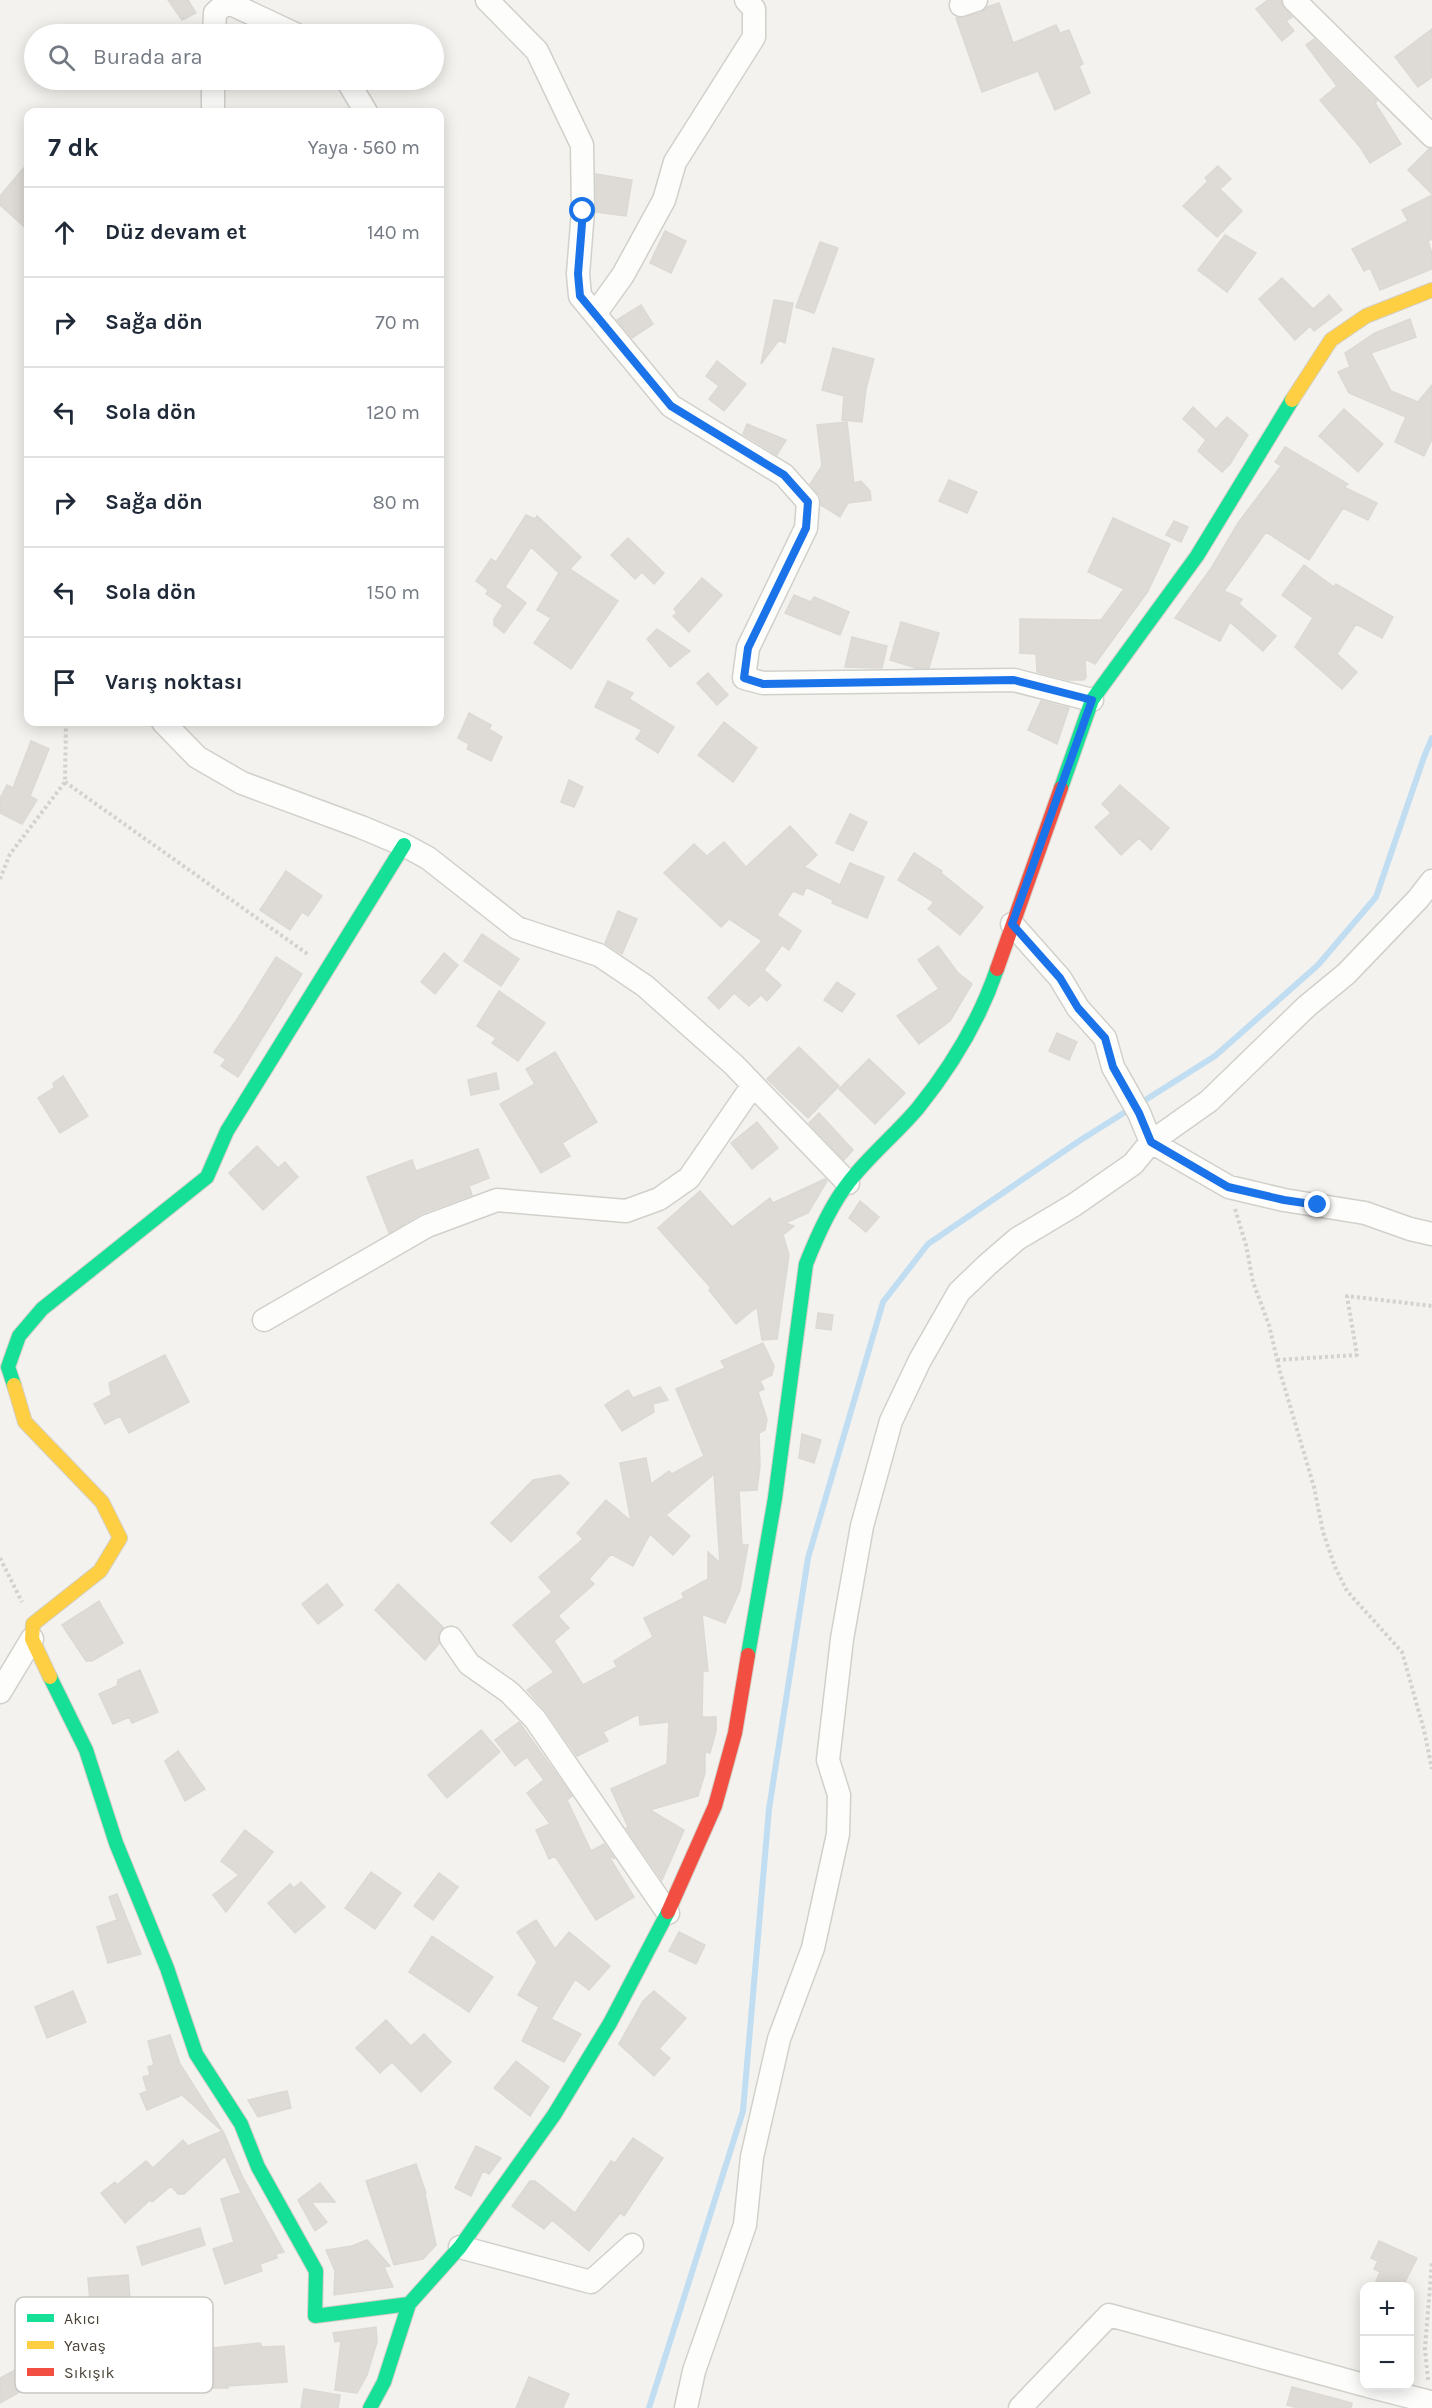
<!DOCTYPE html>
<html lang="tr">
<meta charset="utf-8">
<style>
body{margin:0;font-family:Karla,sans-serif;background:#f2f2f3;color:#1f2937}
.controls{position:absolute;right:18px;bottom:18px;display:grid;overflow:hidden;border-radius:12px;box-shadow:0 3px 15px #0003}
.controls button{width:54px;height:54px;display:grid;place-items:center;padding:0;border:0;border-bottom:2px solid #e0e1e3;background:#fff;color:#1f2937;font:30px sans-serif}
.stop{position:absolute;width:18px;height:18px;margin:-14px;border:4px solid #1a73e8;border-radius:50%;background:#fff}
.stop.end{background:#1a73e8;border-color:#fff;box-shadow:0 2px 6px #0008}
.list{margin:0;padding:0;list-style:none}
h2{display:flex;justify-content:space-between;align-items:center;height:78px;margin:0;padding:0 24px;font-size:26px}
h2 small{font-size:20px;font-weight:400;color:#747a83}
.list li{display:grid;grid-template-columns:39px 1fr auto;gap:18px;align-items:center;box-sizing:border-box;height:90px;padding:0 24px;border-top:2px solid #e0e1e3}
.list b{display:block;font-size:22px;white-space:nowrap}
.list em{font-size:20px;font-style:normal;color:#747a83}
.icon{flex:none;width:33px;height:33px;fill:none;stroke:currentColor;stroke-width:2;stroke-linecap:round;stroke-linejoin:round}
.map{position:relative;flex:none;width:1432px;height:2408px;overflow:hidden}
.search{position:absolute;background:#fff;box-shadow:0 3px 15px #0003;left:24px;top:24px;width:420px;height:66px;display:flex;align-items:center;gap:15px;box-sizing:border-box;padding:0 21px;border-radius:33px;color:#747a83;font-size:22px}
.panel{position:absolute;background:#fff;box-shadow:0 3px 15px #0003;left:24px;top:108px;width:420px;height:618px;border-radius:12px}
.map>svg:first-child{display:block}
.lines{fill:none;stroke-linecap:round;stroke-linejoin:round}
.stream{stroke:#c0ddf1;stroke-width:6}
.building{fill:#dedbd6;stroke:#dcd9d4;stroke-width:1.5;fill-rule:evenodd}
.street-casing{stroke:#d2d0cb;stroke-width:25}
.fast-casing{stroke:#d3cfc5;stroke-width:16}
.slow-casing{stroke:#d3cfc5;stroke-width:16}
.jam-casing{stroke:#d3cfc5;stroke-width:16}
.path{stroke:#d3d2cc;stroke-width:4;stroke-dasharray:3 3;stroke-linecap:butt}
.street{stroke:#fdfdfc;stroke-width:22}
.fast{stroke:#16e098;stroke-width:14}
.slow{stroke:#ffcf43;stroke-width:14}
.jam{stroke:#f24e42;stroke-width:14}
.route{stroke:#1a73e8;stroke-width:8}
.key{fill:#fff;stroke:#c9c7c4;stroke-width:1.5}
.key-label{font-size:16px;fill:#4b4439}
</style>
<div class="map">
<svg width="1432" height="2408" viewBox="0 0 1432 2408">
<rect width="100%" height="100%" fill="#f4f2ee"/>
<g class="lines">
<!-- stream -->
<path class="stream" d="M1139 1104 1215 1056 1318 965 1376 897 1424 757 1432 738
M649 2408 743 2111 769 1809 808 1558 883 1302 928 1244 1079 1141 1130 1109"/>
</g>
<!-- building -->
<path class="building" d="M168 0H188L196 13 182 20Z
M1268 0H1281L1284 9 1292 17 1286 21 1294 31 1282 41 1256 9Z
M999 3 1013 43 1056 25 1060 33 1069 30 1083 64 1079 66 1090 93 1055 110 1038 71 982 92 956 18 980 13 987 7Z
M1432 29V77L1418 87 1395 57Z
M1314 39 1377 101 1375 103 1401 144 1370 163 1360 147 1320 100 1337 86 1306 45Z
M1429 149H1432V194L1408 170Z
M28 163V230L0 205V196Z
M1218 166 1231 179 1220 189 1242 211 1217 237 1183 206 1208 181 1205 178Z
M596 174 632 180 626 216 596 212Z
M1432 195V239L1428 241 1432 253V269L1380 290 1370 268 1364 271 1352 249 1408 221 1402 210Z
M665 231 686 241 671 273 650 263Z
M1225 235 1256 253 1227 292 1198 270Z
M820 242 838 248 814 313 796 307Z
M1282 278 1313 309 1329 295 1342 310 1314 331 1310 326 1295 340 1259 299Z
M774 300 793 303 785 343 779 340 761 364Z
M641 305 653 324 632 338 617 320Z
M1410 319 1416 337 1371 353 1391 391 1418 402 1432 385V439L1424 456 1395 442 1406 417 1349 393 1338 372 1350 367 1345 353 1375 333Z
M833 348 874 359 866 389 862 422 842 420 844 396 822 390Z
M717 361 746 384 724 411 709 399 719 386 706 376Z
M1193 407 1216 429 1227 417 1248 435 1230 464 1222 472 1198 451 1206 440 1183 419Z
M1344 409 1383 444 1358 472 1319 436Z
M847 422 854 483 861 481 870 491 871 500 848 503 840 517 821 505V497L810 484 822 466 817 425Z
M747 424 786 440 777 455 743 434Z
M1285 447 1348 484 1344 487 1377 503 1368 520 1343 508 1309 560 1266 532 1224 591 1242 599 1239 604 1276 636 1263 651 1230 622 1220 641 1175 618 1212 567 1238 523 1281 466 1275 462Z
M949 480 977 492 967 513 939 501Z
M526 515 535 519 537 516 581 557 570 569 618 601 571 669 534 643 551 618 537 610 559 573 531 547 505 587 526 603 504 633 494 625V619L503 605 486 594 488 590 476 581 491 559 496 562Z
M1113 518 1170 544 1148 591 1095 664 1085 659 1086 677 1084 680H1068L1037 672 1036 654 1020 653V619L1101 620 1124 589 1088 572Z
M1174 521 1188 527 1181 542 1166 535Z
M628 538 664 573 654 584 642 572 635 579 611 555Z
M1304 565 1334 587 1336 584 1393 617 1382 638 1356 624 1337 654 1357 672 1342 689 1295 647 1313 618 1282 595Z
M702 578 722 595 689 632 673 616 677 613 674 609Z
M794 595 811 602 814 597 849 612 840 635 785 613Z
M901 622 939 633 929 668H916L890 660Z
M657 629 690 651 670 667 647 639Z
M852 637 887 646 882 668 845 667Z
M708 673 728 695 717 705 697 683Z
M608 681 633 693 629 699 674 727 658 753 636 739 642 730 595 707Z
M1041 701 1069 708 1057 744 1028 730Z
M469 713 491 725 489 729 502 737 491 761 467 749 469 744 458 738Z
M724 722 757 748 733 782 698 755Z
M31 741 49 749 30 796 37 800 22 824 0 813V798L7 785 13 788Z
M569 780 583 787 574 807 561 802Z
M1120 785 1169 828 1151 850 1139 838 1121 855 1095 827 1111 813 1102 804Z
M850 814 867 822 853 851 836 843Z
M790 826 817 855 804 867 840 885 850 863 884 877 867 918 832 903 833 900 806 887 803 895 793 891 777 915 801 931 789 950 782 945 764 970 781 985 767 1001 761 995 749 1006 734 993 719 1009 708 998 762 941 729 919 721 927 664 873 694 844 707 856 724 842 746 867Z
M914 853 942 871 941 873 983 907 960 935 928 909 934 902 898 880Z
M286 871 322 896 308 916 302 912 290 930 260 910Z
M618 911 637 919 622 954 605 943Z
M482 934 519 959 501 986 464 961Z
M938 946 958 973 972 984 950 1021 919 1044 897 1016 939 989 918 960Z
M444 953 458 965 435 994 421 982Z
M276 957 302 974 238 1077 221 1066 226 1059 214 1052 238 1018Z
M837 982 855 994 842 1012 824 1000Z
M499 991 545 1023 518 1061 492 1043 496 1038 477 1026Z
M1057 1033 1077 1042 1069 1060 1049 1051Z
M799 1047 839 1086 808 1118 767 1079Z
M555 1052 597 1122 562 1143 570 1156 541 1173 500 1104 535 1084 526 1069Z
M869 1059 905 1093 875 1124 839 1089Z
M496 1073 499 1089 471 1095 468 1080Z
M63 1076 88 1116 60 1133 38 1098 54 1088 53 1083Z
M819 1113 853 1150 844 1160 809 1123Z
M757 1122 778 1148 752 1169 731 1143Z
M257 1146 278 1168 285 1162 298 1177 263 1210 229 1173Z
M478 1149 489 1178 469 1186 472 1195 422 1213 389 1233 367 1177 412 1160 416 1171Z
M825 1179 827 1181 808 1213 785 1223 794 1226 783 1235 789 1255 777 1339 762 1340 757 1307 736 1324 709 1290 711 1288 658 1228 700 1191 732 1227 770 1198 773 1203Z
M860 1201 879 1217 866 1232 849 1218Z
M818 1313 833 1315 831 1330 816 1328Z
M763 1343 774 1366 772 1375 760 1381 764 1389 758 1392 767 1419 765 1430 759 1433 760 1466 757 1490 739 1491 742 1545H748L740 1590 725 1623 702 1614 708 1671H703L702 1717H716V1731L710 1753 705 1752V1773L698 1796 650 1810 684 1830 662 1880 626 1828 628 1827 611 1789 667 1764 669 1722 640 1725 639 1714 603 1732 608 1741 577 1756 546 1711 527 1690 554 1672 513 1625 552 1592 539 1577 583 1539 577 1533 606 1500 631 1521 620 1463 646 1458 651 1484 669 1471 672 1474 704 1456 676 1389 725 1368 721 1361ZM714 1474 720 1563 708 1552V1579L682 1593 684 1598 644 1618 653 1637 614 1661 617 1667 583 1685 554 1641 569 1628 558 1616 594 1584 589 1579 611 1554 633 1566 650 1534 673 1555 690 1536 666 1515Z
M165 1355 189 1402 129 1433 120 1416 105 1424 94 1404 111 1395 109 1383Z
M660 1387 668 1400 653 1404 654 1412 622 1431 605 1405 628 1390 633 1398Z
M802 1434 821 1440 814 1463 799 1458Z
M560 1475 569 1483 511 1542 491 1523 533 1480Z
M327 1584 343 1605 318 1624 302 1604Z
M398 1584 443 1627 439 1633V1644L425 1660 375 1610Z
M99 1601 123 1643 92 1661H86L62 1625Z
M140 1670 158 1712 132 1723 129 1717 113 1724 99 1694 117 1686 118 1680Z
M519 1722 572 1796 567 1800 591 1851 604 1844 615 1859 608 1855 634 1897 596 1920 555 1856 549 1859 536 1830 550 1824 527 1793 544 1780 527 1757 515 1766 495 1740Z
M481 1730 500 1752 447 1798 428 1775Z
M178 1751 205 1789 185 1801 165 1761Z
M245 1830 273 1852 226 1912 213 1895 239 1875 221 1861Z
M371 1872 401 1893 375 1929 345 1908Z
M439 1873 458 1887 433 1920 414 1906Z
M301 1882 325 1907 295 1933 268 1903 290 1884 294 1888Z
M117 1894 141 1954 108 1963 97 1927 117 1920 109 1897Z
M536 1920 555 1949 569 1932 610 1966 589 1990 575 1979 551 2019 581 2034 564 2062 522 2041 539 2007 518 1995 537 1962 517 1932Z
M679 1932 705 1945 696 1964 669 1951Z
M432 1936 493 1977 469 2012 409 1972Z
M73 1991 86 2022 47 2038 35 2007Z
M654 1991 686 2018 659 2049 670 2058 654 2076 619 2044 643 2001Z
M386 2020 411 2046 424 2034 451 2062 421 2092 392 2062 380 2073 356 2048Z
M170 2035 180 2064 224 2133 242 2176 284 2252 276 2254 277 2258 260 2264 262 2271 225 2284 213 2249 234 2242 221 2199 241 2193 225 2156 184 2194H178L171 2186 152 2202 150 2200 125 2223 101 2193 115 2182 117 2185 146 2161 153 2168 183 2140 188 2146 222 2131 182 2095 147 2110 140 2094 147 2091 143 2077 150 2075 148 2067 154 2065 148 2041Z
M516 2061 549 2087 530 2116 494 2088Z
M287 2091 291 2108 258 2117 248 2100Z
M633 2138 663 2158 624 2216 620 2213 589 2251 552 2220 544 2229 512 2206 530 2181H535L575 2213 611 2161 615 2163Z
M476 2146 501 2158 489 2174 483 2171 471 2196 455 2188Z
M416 2164 426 2193 425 2194 436 2245 423 2259 394 2265 366 2181Z
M320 2183 335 2202H311L327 2222 315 2231 298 2200Z
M200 2228 205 2245 142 2265 137 2247Z
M367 2240 390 2266 384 2267 393 2287 334 2295 335 2271 326 2250 352 2246Z
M1379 2241 1417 2258 1403 2286H1388L1376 2281 1380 2272 1374 2269 1378 2261 1371 2258Z
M128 2275 132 2321 107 2322 108 2327 92 2328 88 2278Z
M206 2300 212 2348 260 2343 262 2347 284 2346 287 2382 228 2386V2388H195L196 2343 191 2301Z
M376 2327 377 2342 367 2375 357 2393 335 2390 341 2341 335 2342 333 2333Z
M17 2369 27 2388 0 2403V2378Z
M529 2377 569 2394 563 2408H516Z
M1292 2387 1352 2403 1351 2408H1298L1287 2405Z
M304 2389 340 2395 338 2408H301Z"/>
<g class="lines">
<defs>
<path id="street" d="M487 0 537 51 582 145 583 211 578 274 580 296 671 406 784 475 808 502 806 528 748 648 744 678 763 683 1014 680 1092 700
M1294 0 1432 136
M961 5 976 0
M214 34 215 13 227 2 295 34
M347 80 366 112
M213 112V80
M595 314 623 275 664 200 675 162 754 37V9L746 0
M163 722 197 757 242 783 361 827 404 845 428 858 517 928 599 955 645 986 734 1065 848 1183
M1012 924 1060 978 1078 1008 1105 1038 1113 1067 1139 1113 1151 1142 1229 1187 1284 1200 1365 1213 1410 1229 1432 1234
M264 1320 427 1226 497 1200 626 1211 659 1199 689 1178 753 1085
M451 1638 469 1664 509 1692 535 1719 668 1913
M0 1692 32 1639
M460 2247 591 2282 632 2245
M1368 2386 1430 2402
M686 2408 694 2371 745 2225 752 2157 779 2039 813 1948 838 1834 839 1795 828 1760 842 1639 862 1526 891 1421 920 1360 959 1292 987 1265 1017 1239 1074 1205 1133 1164 1151 1142 1209 1101 1307 1006 1346 974 1418 899 1432 881
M1020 2408 1109 2315 1364 2385"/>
<path id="fast" d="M1061 788 1092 700 1197 556 1292 400
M14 1385 8 1367 19 1336 42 1309 207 1177 227 1131 404 845
M748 1655 775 1498 806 1264C817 1236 830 1206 849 1182 869 1156 896 1134 918 1108 951 1067 980 1019 997 969
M50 1677 86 1750 116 1843 167 1968 196 2054 241 2124 258 2167 316 2271 315 2316 409 2304
M370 2408 384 2382 409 2304 460 2247 554 2115 610 2023 668 1912"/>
<path id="slow" d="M1292 400 1331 340 1366 316 1432 290
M14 1385 25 1422 102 1502 120 1538 100 1571 33 1624 32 1639 50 1677"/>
<path id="jam" d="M997 969 1061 788
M668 1912 715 1806 735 1733 748 1655"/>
</defs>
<!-- street casing -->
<use href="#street" class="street-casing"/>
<!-- fast casing -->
<use href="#fast" class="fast-casing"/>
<!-- slow casing -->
<use href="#slow" class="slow-casing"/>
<!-- jam casing -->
<use href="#jam" class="jam-casing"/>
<!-- path -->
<path class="path" d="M65 782 309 955
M0 879 10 854 65 782 66 722
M1235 1209 1246 1245 1253 1282 1269 1325 1280 1372 1314 1487 1323 1532 1335 1567 1347 1591 1402 1652 1424 1730 1432 1769
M1277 1360 1357 1355 1347 1296 1432 1306
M0 1558 22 1602
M1428 2380 1425 2349 1432 2261"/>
<!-- street -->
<use href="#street" class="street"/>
<!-- fast -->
<use href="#fast" class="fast"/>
<!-- slow -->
<use href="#slow" class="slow"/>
<!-- jam -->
<use href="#jam" class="jam"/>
</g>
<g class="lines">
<!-- route -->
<path class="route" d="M583 211 578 274 580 296 671 406 784 475 808 502 806 528 748 648 744 678 763 684 1014 680 1092 700 1012 924 1060 978 1078 1008 1105 1038 1113 1067 1139 1113 1151 1142 1228 1187 1284 1200 1318 1205"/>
</g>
<!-- legend -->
<rect x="15" y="2297" width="198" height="96" rx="9" class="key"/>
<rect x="27" y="2314" width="27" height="8" fill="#16e098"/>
<rect x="27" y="2341" width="27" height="8" fill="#ffcf43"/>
<rect x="27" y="2368" width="27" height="8" fill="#f24e42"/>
<g class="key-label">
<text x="64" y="2324">Akıcı</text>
<text x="64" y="2351">Yavaş</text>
<text x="64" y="2378">Sıkışık</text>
</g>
</svg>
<div class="controls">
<button>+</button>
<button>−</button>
</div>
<div class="stop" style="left:583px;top:211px"></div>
<div class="stop end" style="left:1318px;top:1205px"></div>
<div class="search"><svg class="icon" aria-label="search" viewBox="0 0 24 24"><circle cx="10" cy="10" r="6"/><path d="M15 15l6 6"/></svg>Burada ara</div>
<section class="panel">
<h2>7 dk<small>Yaya · 560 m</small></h2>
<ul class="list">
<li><svg class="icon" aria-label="ahead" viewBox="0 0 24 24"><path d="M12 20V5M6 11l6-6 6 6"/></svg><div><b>Düz devam et</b></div><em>140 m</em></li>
<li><svg class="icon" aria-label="right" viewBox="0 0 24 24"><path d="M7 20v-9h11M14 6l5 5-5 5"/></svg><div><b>Sağa dön</b></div><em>70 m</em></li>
<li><svg class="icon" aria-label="left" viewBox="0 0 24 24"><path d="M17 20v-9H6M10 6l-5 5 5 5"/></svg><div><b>Sola dön</b></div><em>120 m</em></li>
<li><svg class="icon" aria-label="right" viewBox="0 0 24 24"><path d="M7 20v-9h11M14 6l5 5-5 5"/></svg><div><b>Sağa dön</b></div><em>80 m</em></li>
<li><svg class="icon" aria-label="left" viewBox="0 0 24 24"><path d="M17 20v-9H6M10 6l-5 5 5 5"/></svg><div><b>Sola dön</b></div><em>150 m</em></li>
<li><svg class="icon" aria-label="arrive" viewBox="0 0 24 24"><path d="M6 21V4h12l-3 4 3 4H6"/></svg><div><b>Varış noktası</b></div></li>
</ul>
</section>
</div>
